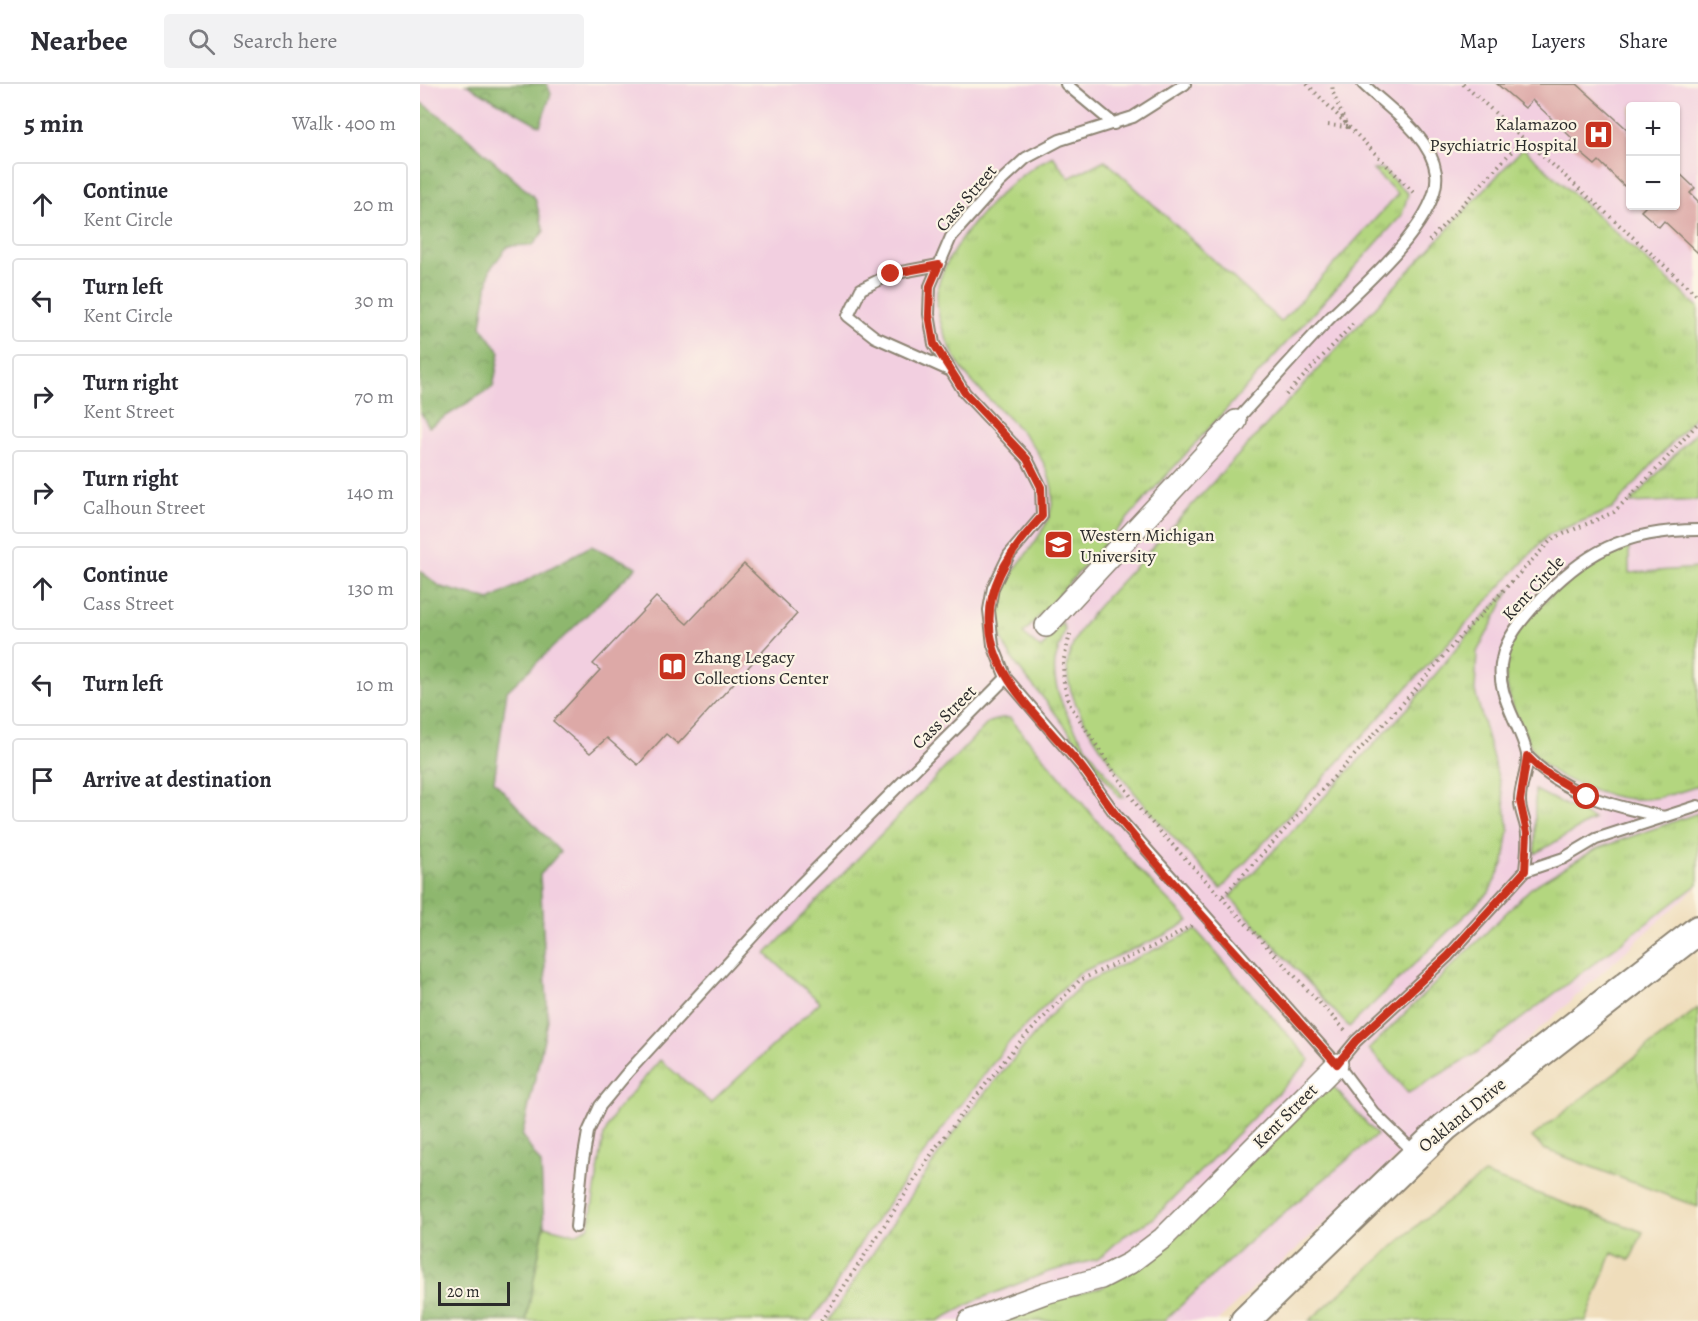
<!DOCTYPE html>
<meta charset="utf-8">
<style>
body{margin:0;font-family:Alegreya,serif;background:#f2f2f3;color:#2b2b33}
.controls{position:absolute;right:18px;top:18px;display:grid;overflow:hidden;border-radius:6px;box-shadow:0 2px 4px #0004}
.controls button{width:54px;height:54px;display:grid;place-items:center;padding:0;border:0;border-bottom:2px solid #e1e1e2;background:#fff;color:#2b2b33;font:30px sans-serif}
.scale{position:absolute;left:18px;bottom:15px;width:72px;box-sizing:border-box;padding-left:6px;border:3px solid #2b2b2b;border-top:0;font-size:16px;line-height:21px;white-space:nowrap;color:#2b2b2b;-webkit-text-stroke:4px #fcf5e5;paint-order:stroke}
.stop{position:absolute;width:18px;height:18px;margin:-14px;border:4px solid #c8321e;border-radius:50%;background:#fff}
.stop.end{background:#c8321e;border-color:#fff;box-shadow:0 2px 6px #0008}
.list{margin:0;padding:0;list-style:none}
h2{display:flex;justify-content:space-between;align-items:center;height:78px;margin:0;padding:0 24px;font-size:26px}
h2 small{font-size:20px;font-weight:400;color:#7c7c81}
.list li{display:grid;grid-template-columns:39px 1fr auto;gap:18px;align-items:center;box-sizing:border-box;height:84px;margin:0 12px 12px;padding:0 12px;border:2px solid #e1e1e2;border-radius:6px}
.list b{display:block;font-size:22px;white-space:nowrap}
.list p{margin:0;font-size:20px;white-space:nowrap;color:#7c7c81}
.list em{font-size:20px;font-style:normal;color:#7c7c81}
.icon{flex:none;width:33px;height:33px;fill:none;stroke:currentColor;stroke-width:2;stroke-linecap:round;stroke-linejoin:round}
.map{position:relative;flex:none;width:1278px;height:1237px;overflow:hidden}
header{display:flex;align-items:center;gap:36px;box-sizing:border-box;height:84px;padding:0 30px;background:#fff;border-bottom:2px solid #e1e1e2}
header strong{font-size:28px}
nav{display:flex;gap:33px;margin-inline-start:auto;font-size:21px}
.search{width:420px;height:54px;background:#f2f2f3;display:flex;align-items:center;gap:15px;box-sizing:border-box;padding:0 21px;border-radius:6px;color:#7c7c81;font-size:22px}
main{display:flex}
aside{flex:1;background:#fff}
.map>svg:first-child{display:block}
.built{fill:#f2cfe0;fill-rule:evenodd}
.grass{fill:url(#grass-tufts);stroke:#6f8055;stroke-width:1.5}
.forest{fill:url(#forest-crowns);stroke:#5c714c;stroke-width:1.5}
.building{fill:#dda9a7}
.lines{fill:none;stroke-linecap:round;stroke-linejoin:round}
.lane-casing{stroke:#8d8473;stroke-width:14}
.street-casing{stroke:#8d8473;stroke-width:24}
.secondary-casing{stroke:#8d8473;stroke-width:32}
.path{stroke:#8d8473;stroke-width:4;stroke-dasharray:1.5 4.5;stroke-linecap:butt}
.lane{stroke:#fff;stroke-width:10}
.street{stroke:#fff;stroke-width:21}
.secondary{stroke:#fff;stroke-width:28}
.route{stroke:#c8321e;stroke-width:8}
.labels{text-anchor:middle;stroke-width:4.5;stroke-linejoin:round;paint-order:stroke}
.poi-label{font-size:18px;fill:#2b2b2b;stroke:#fcf5e5;text-anchor:start}
.street-label{font-size:18px;fill:#2b2b2b;stroke:#fcf5e5}
</style>
<header>
<strong>Nearbee</strong>
<div class="search"><svg class="icon" aria-label="search" viewBox="0 0 24 24"><circle cx="10" cy="10" r="6"/><path d="M15 15l6 6"/></svg>Search here</div>
<nav><a>Map</a><a>Layers</a><a>Share</a></nav>
</header>
<main>
<aside>
<h2>5 min<small>Walk · 400 m</small></h2>
<ul class="list">
<li><svg class="icon" aria-label="ahead" viewBox="0 0 24 24"><path d="M12 20V5M6 11l6-6 6 6"/></svg><div><b>Continue</b><p>Kent Circle</p></div><em>20 m</em></li>
<li><svg class="icon" aria-label="left" viewBox="0 0 24 24"><path d="M17 20v-9H6M10 6l-5 5 5 5"/></svg><div><b>Turn left</b><p>Kent Circle</p></div><em>30 m</em></li>
<li><svg class="icon" aria-label="right" viewBox="0 0 24 24"><path d="M7 20v-9h11M14 6l5 5-5 5"/></svg><div><b>Turn right</b><p>Kent Street</p></div><em>70 m</em></li>
<li><svg class="icon" aria-label="right" viewBox="0 0 24 24"><path d="M7 20v-9h11M14 6l5 5-5 5"/></svg><div><b>Turn right</b><p>Calhoun Street</p></div><em>140 m</em></li>
<li><svg class="icon" aria-label="ahead" viewBox="0 0 24 24"><path d="M12 20V5M6 11l6-6 6 6"/></svg><div><b>Continue</b><p>Cass Street</p></div><em>130 m</em></li>
<li><svg class="icon" aria-label="left" viewBox="0 0 24 24"><path d="M17 20v-9H6M10 6l-5 5 5 5"/></svg><div><b>Turn left</b></div><em>10 m</em></li>
<li><svg class="icon" aria-label="arrive" viewBox="0 0 24 24"><path d="M6 21V4h12l-3 4 3 4H6"/></svg><div><b>Arrive at destination</b></div></li>
</ul>
</aside>
<div class="map">
<svg width="1278" height="1237" viewBox="0 0 1278 1237">
<defs>
<pattern id="grass-tufts" width="24" height="20" patternUnits="userSpaceOnUse" patternTransform="scale(1.5)"><rect width="24" height="20" fill="#b3d67f"/><path d="M3 7l-1-3M5 7V3M7 7l1-3M15 17l-1-3M17 17v-4M19 17l1-3" fill="none" stroke="#9ab86e"/></pattern>
<pattern id="forest-crowns" width="20" height="18" patternUnits="userSpaceOnUse" patternTransform="scale(1.5)"><rect width="20" height="18" fill="#8eb76e"/><path d="M2 6a3 3 0 1 1 6 0M12 15a3 3 0 1 1 6 0" fill="none" stroke="#74955b"/></pattern>
</defs>
<rect width="100%" height="100%" fill="#fcf5e5"/>
<filter id="ink" filterUnits="userSpaceOnUse"><feTurbulence type="fractalNoise" baseFrequency=".0167" numOctaves="2"/><feDisplacementMap in="SourceGraphic" scale="12" xChannelSelector="R" yChannelSelector="G"/><feConvolveMatrix kernelMatrix="1 2 1 2 8 2 1 2 1" color-interpolation-filters="sRGB"/></filter>
<filter id="wash" filterUnits="userSpaceOnUse"><feTurbulence type="fractalNoise" baseFrequency=".008" numOctaves="4" result="noise"/><feDisplacementMap in="SourceGraphic" scale="24" xChannelSelector="R" yChannelSelector="G"/><feGaussianBlur stdDeviation="1.35" result="paint"/><feColorMatrix in="noise" values="0 0 0 0 0 0 0 0 0 0 0 0 0 0 0 0 0 1.4 0 .05"/><feComposite in="paint" operator="in"/></filter>
<g filter="url(#wash)">
<rect width="100%" height="100%" fill="#efddbb"/>
<!-- built -->
<path class="built" d="M0 0H1278V802L797 1237H0ZM1210 22H1256V122H1210Z"/>
<!-- grass -->
<path class="grass" d="M1103 64 1278 223V330L1192 425 1128 451 801 805C761 762 637 637 648 577 654 547 674 527 694 505Z
M633 72 649 94 685 76 861 238 978 110 953 86 962 85 988 110 982 131 603 550 621 565 642 538 645 546C642 556 637 568 635 578 629 623 679 679 704 713L700 714C676 683 652 651 628 620 611 598 584 572 579 544 575 519 585 497 601 477 617 456 639 429 631 400 621 357 584 332 555 301 535 281 511 231 518 202 522 184 535 164 545 150 568 120 599 88 633 72Z
M1278 346V416L1210 419Z
M1209 464V489L1278 484V702C1257 709 1234 717 1211 715 1187 713 1144 698 1126 682 1113 672 1107 654 1100 639 1091 620 1083 599 1086 578 1091 548 1121 520 1142 501 1161 484 1183 467 1209 464Z
M1091 504 1057 568 1055 607 1084 716 1089 744 1084 778 1069 808 929 943 810 813 988 624 1050 548Z
M581 634H590L719 786 769 837 747 850 657 890 590 957 512 1058 441 1158 407 1216 390 1237H106L124 1142 155 1150 169 1143 184 1051 195 1028 240 976 291 1019 400 918 346 870 568 639Z
M1115 706 1174 735 1115 770Z
M1278 729V800L1055 970 988 1009 949 965 1112 803 1176 765Z
M776 846 890 976 734 1134 704 1152 678 1175 628 1188 557 1216 518 1237H408L522 1065 563 1011 631 931 663 899Z
M1278 924V1123L1124 1065 1112 1053Z
M910 999 957 1051 829 1158 744 1237H569L627 1217 683 1203Z
M1064 1090 1223 1148 1210 1176 1192 1169 1166 1237H889L1001 1138Z"/>
<!-- forest -->
<path class="forest" d="M46 0H127L131 10 120 42Z
M0 18 31 39 115 114 124 147 113 161 88 162 70 185 61 242 80 268 73 303 9 343 0 327Z
M171 462 217 483 87 607 74 697 140 768 120 791 128 937 102 1052 121 1080 124 1142 106 1237H0V487L21 503 70 516Z"/>
<g id="blocks">
<!-- building -->
<path class="building" d="M1077 0H1157L1208 46 1207 48 1210 51V96L1204 102 1179 77 1175 81 1149 59 1153 55 1112 16 1105 24Z
M1257 87 1275 104 1270 109 1278 117V169L1244 137 1239 143 1221 127 1226 122H1256Z
M324 480 377 530 258 660 246 650 218 681 187 654 170 669 133 637 180 586 173 580 236 513 267 540Z"/>
</g>
</g>
<g filter="url(#ink)">
<use href="#blocks" fill-opacity="0" stroke="#8d8473" stroke-width="1.5"/>
<g class="lines">
<defs>
<path id="lane" d="M646 0 694 40
M765 0 713 33 640 56 606 74 580 98 531 153 510 202 509 230 514 260 545 309 607 375 621 403 622 432 589 471 573 504 569 526 573 561 586 594 662 683 696 731 917 980 953 1028 995 1069
M519 181 471 190 441 205 428 232 455 253 531 287
M816 337C847 303 877 269 908 236 939 205 1022 136 1016 89 1011 52 969 25 943 0
M1107 672C1145 711 1193 722 1244 733
M1105 787C1106 775 1108 762 1107 751 1107 739 1099 727 1100 715 1100 701 1109 684 1107 670 1100 639 1074 609 1082 575 1086 554 1102 536 1115 521 1163 468 1205 446 1278 446
M917 980 936 957 1028 872 1105 787 1144 774 1176 755 1278 722
M156 1143 162 1083 168 1048 180 1022 208 988 380 801 586 594"/>
<path id="street" d="M626 542 816 337
M549 1237 625 1209 681 1194 710 1179 743 1154 917 980"/>
<path id="secondary" d="M825 1237 1025 1043 1278 846"/>
</defs>
<!-- lane casing -->
<use href="#lane" class="lane-casing"/>
<!-- street casing -->
<use href="#street" class="street-casing"/>
<!-- secondary casing -->
<use href="#secondary" class="secondary-casing"/>
<!-- path -->
<path class="path" d="M887 0 994 109
M1043 0 1278 212
M908 41 927 43 913 9 912 0
M1009 157 1104 54
M866 311 935 238
M650 550 643 579 644 600 650 621 692 685 721 727 925 946
M803 812 983 619 1047 545 1132 455 1194 428 1236 386 1278 339
M401 1237 517 1062 596 962 660 896 749 855 772 841"/>
<!-- lane -->
<use href="#lane" class="lane"/>
<!-- street -->
<use href="#street" class="street"/>
<!-- secondary -->
<use href="#secondary" class="secondary"/>
</g>
</g>
<g class="lines" filter="url(#ink)">
<!-- route -->
<path class="route" d="M471 190 519 181 510 202 509 230 514 260 545 309 607 375 621 403 622 432C589 468 559 509 573 561 584 605 631 646 660 681 673 697 684 716 697 732 767 818 844 898 917 980L936 957 1028 872 1105 787 1107 749 1100 717 1107 672 1121 686 1167 713"/>
</g>
<!-- icons -->
<defs>
<symbol id="hospital-square" viewBox="-11 -11 22 22"><rect x="-9" y="-9" width="18" height="18" rx="4" fill="#c8321e" stroke="#fcf5e5"/><path d="M-5-5h3v3.5h4V-5h3V5h-3V1.5h-4V5h-3Z" fill="#fff"/></symbol>
<symbol id="university-square" viewBox="-11 -11 22 22"><rect x="-9" y="-9" width="18" height="18" rx="4" fill="#c8321e" stroke="#fcf5e5"/><path d="M0-5L7-2L0 1L-7-2ZM-4 1L0 2.5L4 1V4Q0 6-4 4Z" fill="#fff"/></symbol>
<symbol id="library-square" viewBox="-11 -11 22 22"><rect x="-9" y="-9" width="18" height="18" rx="4" fill="#c8321e" stroke="#fcf5e5"/><path d="M-6-4Q-3-5.5-.7-3.5V5Q-3 3-6 4ZM6-4Q3-5.5 .7-3.5V5Q3 3 6 4Z" fill="#fff"/></symbol>
</defs>
<g fill-rule="evenodd">
<use href="#hospital-square" x="1162" y="34" width="33" height="33"/>
<use href="#university-square" x="622" y="444" width="33" height="33"/>
<use href="#library-square" x="236" y="566" width="33" height="33"/>
</g>
<g class="labels">
<!-- poi labels -->
<g class="poi-label">
<text x="1157" y="46" text-anchor="end">Kalamazoo<tspan x="1157" dy="21">Psychiatric Hospital</tspan></text>
<text x="660" y="457">Western Michigan<tspan x="660" dy="21">University</tspan></text>
<text x="274" y="579">Zhang Legacy<tspan x="274" dy="21">Collections Center</tspan></text>
</g>
<!-- street labels -->
<g class="street-label">
<text transform="translate(546 114) rotate(-49)" y="6">Cass Street</text>
<text transform="translate(1113 504) rotate(-47)" y="6">Kent Circle</text>
<text transform="translate(524 633) rotate(-45)" y="6">Cass Street</text>
<text transform="translate(1042 1031) rotate(-39)" y="6">Oakland Drive</text>
<text transform="translate(865 1032) rotate(-45)" y="6">Kent Street</text>
</g>
</g>
</svg>
<div class="controls">
<button>+</button>
<button>−</button>
</div>
<div class="scale">20 m</div>
<div class="stop" style="left:1167px;top:713px"></div>
<div class="stop end" style="left:471px;top:190px"></div>
</div>
</main>
